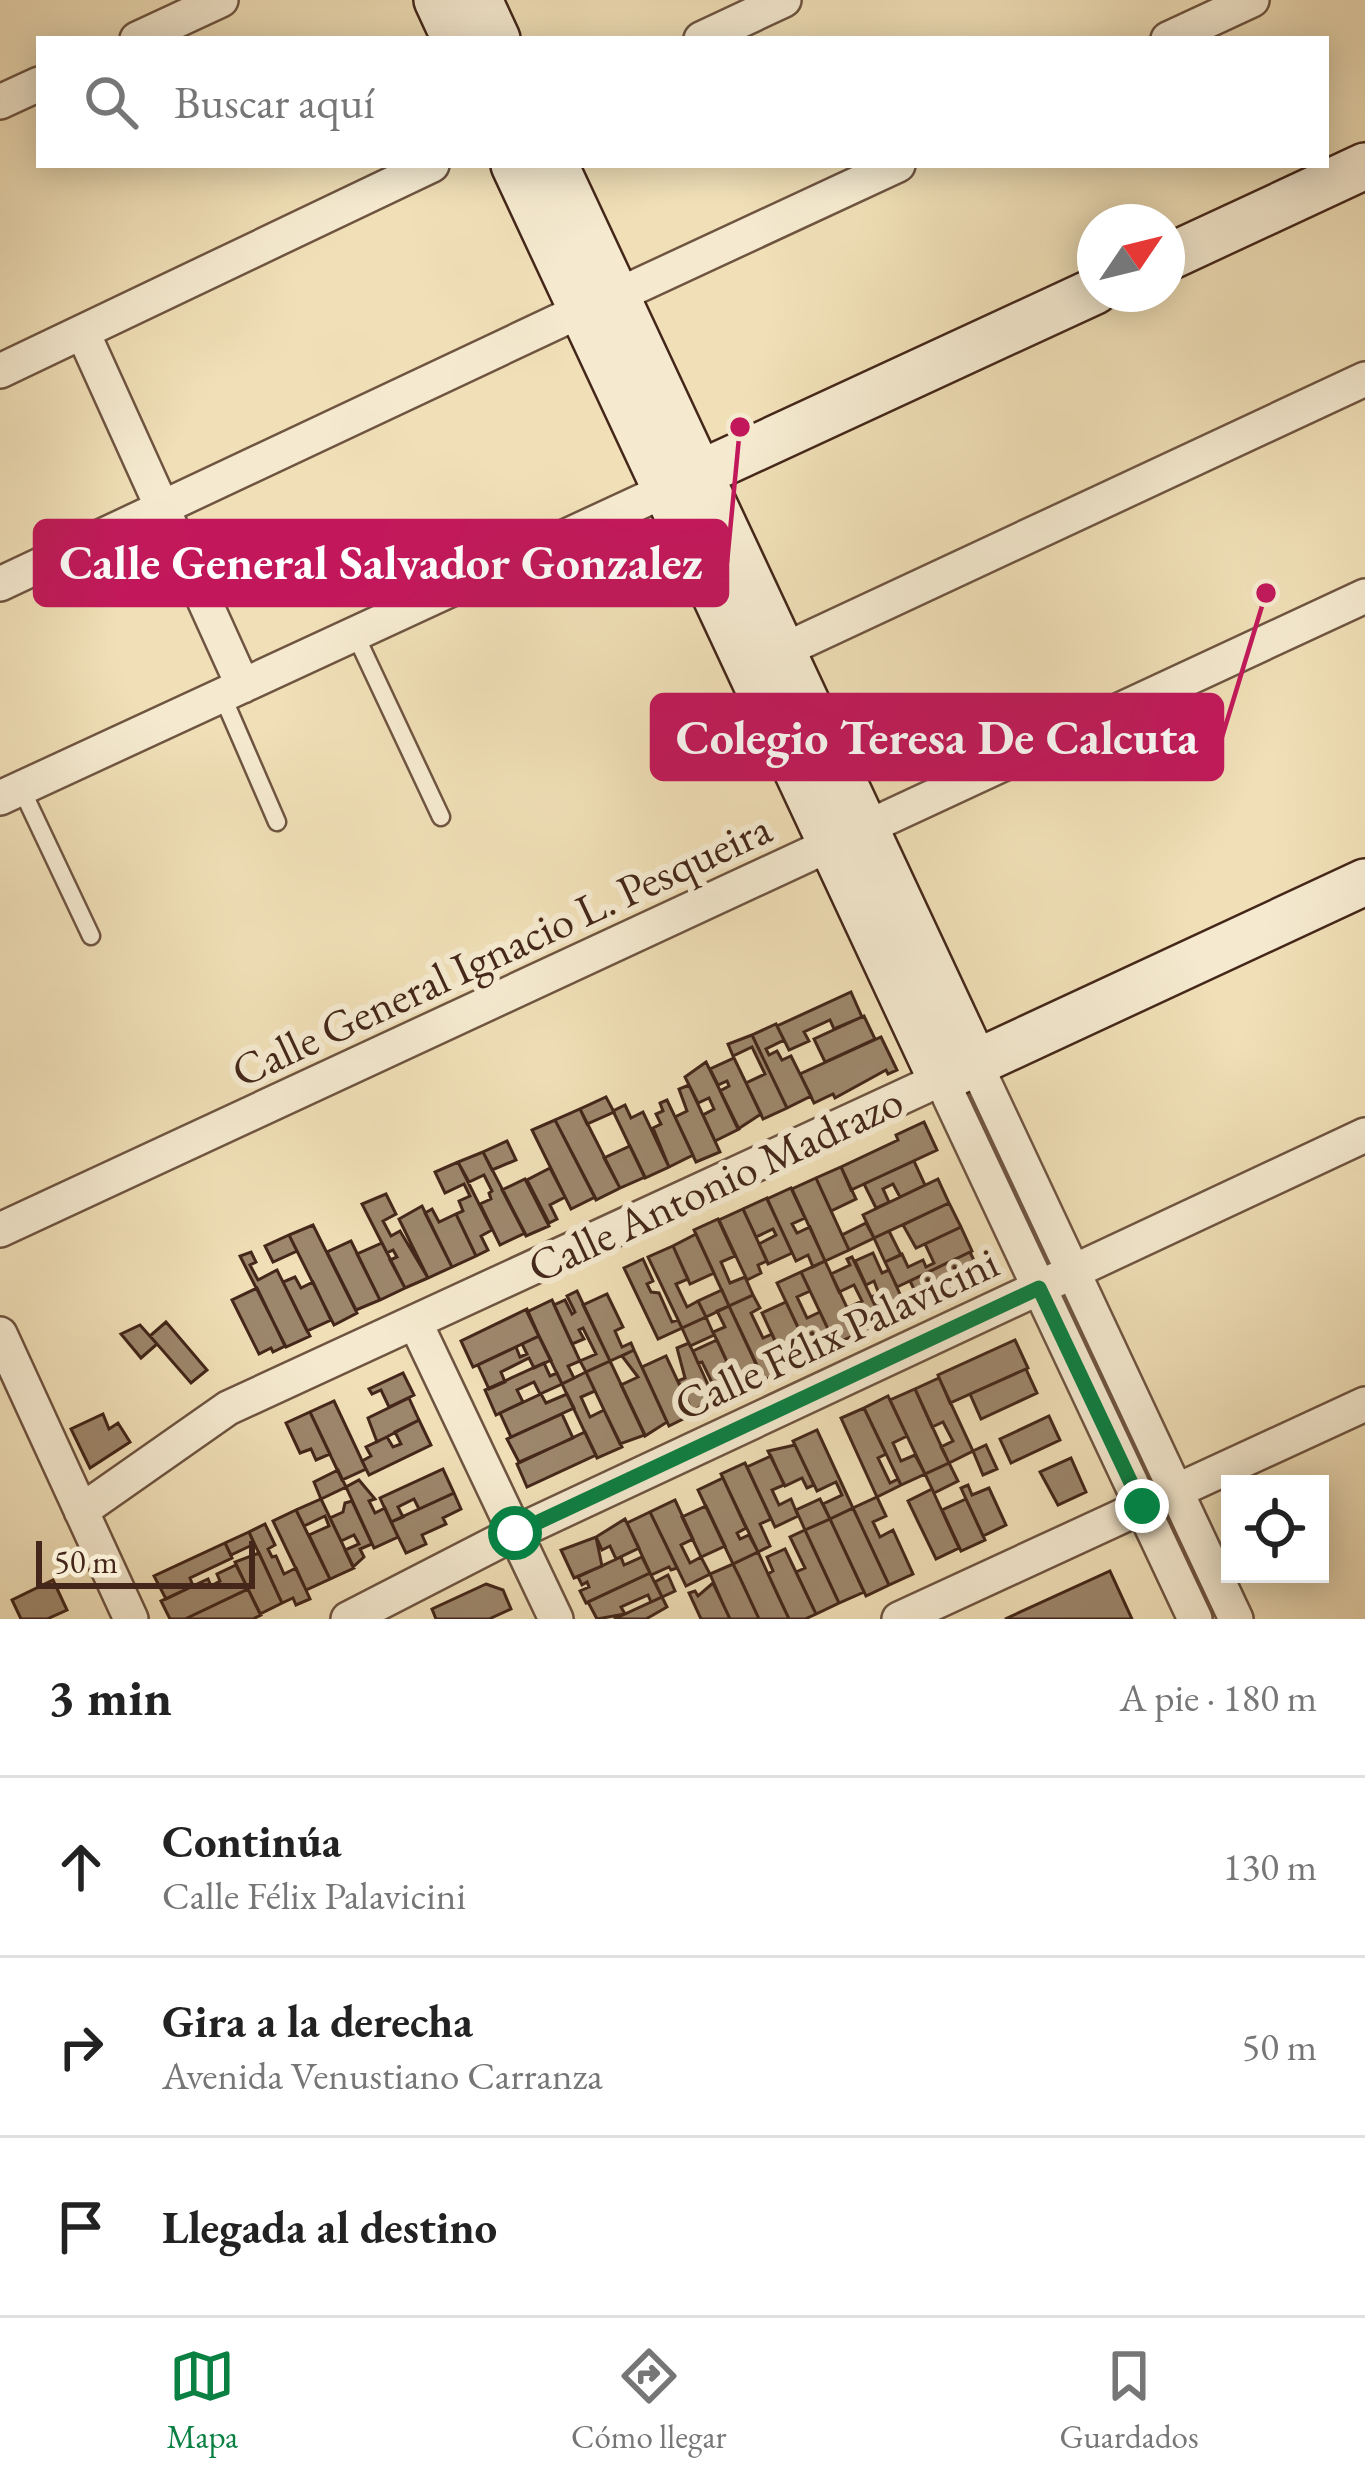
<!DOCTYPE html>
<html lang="es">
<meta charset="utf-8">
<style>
body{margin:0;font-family:"EB Garamond",serif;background:#f6f6f6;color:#222}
.controls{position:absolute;right:36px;bottom:36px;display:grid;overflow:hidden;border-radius:0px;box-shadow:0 6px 30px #0003}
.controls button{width:108px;height:108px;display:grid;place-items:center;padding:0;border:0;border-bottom:3px solid #e0e0e0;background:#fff;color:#222;font:60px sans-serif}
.compass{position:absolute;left:1077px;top:204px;width:108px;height:108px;border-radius:50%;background:#fff;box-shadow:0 6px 30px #0003;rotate:55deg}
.scale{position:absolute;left:36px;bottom:30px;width:219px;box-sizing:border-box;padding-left:12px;border:6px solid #44271a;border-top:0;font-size:33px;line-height:42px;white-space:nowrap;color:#44271a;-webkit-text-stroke:9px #f5ead0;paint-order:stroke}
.stop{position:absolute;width:36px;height:36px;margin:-27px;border:9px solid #0b8043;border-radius:50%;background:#fff}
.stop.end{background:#0b8043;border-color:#fff;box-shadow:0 3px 12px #0008}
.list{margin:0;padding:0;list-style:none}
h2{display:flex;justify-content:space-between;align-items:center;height:156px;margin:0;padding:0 48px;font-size:51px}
h2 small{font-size:39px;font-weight:400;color:#767676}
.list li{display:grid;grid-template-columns:78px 1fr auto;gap:36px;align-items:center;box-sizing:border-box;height:180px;padding:0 48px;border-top:3px solid #e0e0e0}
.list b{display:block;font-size:45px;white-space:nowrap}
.list p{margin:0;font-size:39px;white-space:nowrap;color:#767676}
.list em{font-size:39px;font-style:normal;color:#767676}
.icon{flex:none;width:66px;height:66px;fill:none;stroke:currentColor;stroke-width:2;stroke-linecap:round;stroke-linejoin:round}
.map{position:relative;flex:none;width:1365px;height:1619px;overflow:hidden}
.search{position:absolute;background:#fff;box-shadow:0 6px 30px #0003;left:36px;right:36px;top:36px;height:132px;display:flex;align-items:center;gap:30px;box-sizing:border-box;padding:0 42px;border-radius:0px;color:#767676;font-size:45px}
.sheet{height:696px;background:#fff}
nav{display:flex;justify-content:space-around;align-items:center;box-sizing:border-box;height:168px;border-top:3px solid #e0e0e0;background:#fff;font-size:33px;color:#767676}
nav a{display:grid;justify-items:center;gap:6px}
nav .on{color:#0b8043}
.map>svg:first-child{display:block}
.building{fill:#9d876c;stroke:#44271a;stroke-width:3}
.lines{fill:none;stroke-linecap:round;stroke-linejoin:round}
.lane-casing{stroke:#6f5541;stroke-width:21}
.street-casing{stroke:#6f5541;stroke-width:38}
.secondary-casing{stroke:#44271a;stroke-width:50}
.lane{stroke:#f5ead0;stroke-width:16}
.street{stroke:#f5ead0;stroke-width:33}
.secondary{stroke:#f5ead0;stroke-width:45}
.route{stroke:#0b8043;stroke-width:15}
.labels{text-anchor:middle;stroke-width:12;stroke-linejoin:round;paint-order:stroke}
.street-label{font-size:45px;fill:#44271a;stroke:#f5ead0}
.leader{fill:none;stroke:#c2185b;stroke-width:4.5}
.callout-dot{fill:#c2185b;stroke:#f5ead0;stroke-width:4.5}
.callout{fill:#c2185b;stroke:#c2185b;stroke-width:4.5}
.callout-label{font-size:48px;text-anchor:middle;font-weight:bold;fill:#fff}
</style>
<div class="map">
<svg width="1365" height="1619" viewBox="0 0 1365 1619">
<rect width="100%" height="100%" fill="#f0dfb7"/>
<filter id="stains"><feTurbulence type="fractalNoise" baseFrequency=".00167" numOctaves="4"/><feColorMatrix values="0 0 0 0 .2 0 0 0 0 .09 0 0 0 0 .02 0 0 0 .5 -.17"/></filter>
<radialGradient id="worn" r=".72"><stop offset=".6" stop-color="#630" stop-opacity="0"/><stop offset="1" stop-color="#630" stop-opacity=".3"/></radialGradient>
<!-- building -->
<path class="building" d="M851 992 862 1017 834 1029 830 1020 804 1032 809 1041 789 1050 777 1026Z
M864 1016 875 1039 825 1062 814 1039Z
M776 1024 784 1040 766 1049 769 1055 777 1051 782 1060 791 1056 811 1096 787 1108 752 1035Z
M752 1035 787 1108 763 1119 746 1083 765 1074 752 1047 733 1056 728 1044Z
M881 1037 897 1070 888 1074 886 1070 835 1098 833 1094 814 1103 800 1074Z
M734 1058 761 1114 738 1129 720 1091 729 1086 727 1081 718 1085 710 1069Z
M706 1062 739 1129 715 1141 703 1115 714 1109 709 1098 698 1103 685 1077Z
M689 1085 720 1152 696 1162 675 1117 687 1111 679 1089Z
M606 1097 614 1112 587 1124 580 1109Z
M667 1100 693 1155 669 1167 653 1128 661 1124 656 1114 663 1111 660 1103Z
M625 1105 631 1118 643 1112 669 1167 645 1178 613 1111Z
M580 1109 620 1188 596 1200 555 1120Z
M555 1120 595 1197 571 1209 532 1130Z
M924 1122 937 1150 851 1190 841 1167 898 1140 896 1135Z
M507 1141 516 1160 492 1170 483 1152Z
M630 1146 645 1177 620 1188 604 1158Z
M483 1152 525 1233 500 1245 480 1204 491 1199 489 1193 492 1191 484 1175 469 1182 458 1162Z
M914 1161 925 1185 900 1197 893 1184 883 1189 889 1202 876 1208 864 1184Z
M458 1162 492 1230 481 1236 488 1250 476 1256 456 1214 463 1211 459 1201 470 1196 464 1184 445 1193 435 1172Z
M841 1167 856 1199 831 1211 816 1178Z
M550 1168 565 1197 550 1205 557 1219 549 1223 527 1180Z
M816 1178 849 1250 825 1261 792 1189Z
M525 1179 549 1226 526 1236 502 1190Z
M938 1179 949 1203 874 1238 863 1215Z
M791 1188 805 1218 792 1224 797 1233 810 1227 825 1261 813 1267 808 1255 796 1261 767 1199Z
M386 1194 396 1214 383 1221 391 1236 400 1231 428 1278 405 1288 390 1260 397 1257 393 1250 387 1253 362 1204Z
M767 1198 792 1253 768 1264 759 1244 776 1235 773 1229 756 1237 743 1209Z
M949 1203 961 1227 916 1248 903 1225Z
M422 1206 452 1267 428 1278 399 1219Z
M432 1209 439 1222 456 1214 476 1256 452 1267 425 1213Z
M743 1209 767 1261 758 1265 761 1273 747 1280 719 1220Z
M718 1219 735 1256 721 1262 730 1283 745 1277 753 1295 729 1306 694 1230Z
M866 1223 874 1238 849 1250 842 1235Z
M313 1225 357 1313 334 1325 289 1235Z
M961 1227 972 1251 897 1287 885 1262 902 1254 908 1267 923 1260 926 1267 934 1263 925 1244Z
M889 1231 901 1255 885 1262 874 1238Z
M696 1234 714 1273 690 1284 673 1246Z
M289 1235 297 1251 273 1262 265 1246Z
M351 1241 380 1300 356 1310 327 1252Z
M382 1243 405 1288 380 1300 357 1254Z
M673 1246 688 1279 676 1284 687 1307 698 1301 706 1317 682 1328 648 1257Z
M251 1252 256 1262 250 1265 258 1280 277 1270 310 1336 286 1347 240 1256Z
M970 1252 978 1269 960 1277 964 1286 921 1304 910 1281Z
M873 1253 882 1273 889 1270 909 1314 884 1325 871 1297 879 1294 874 1281 866 1285 855 1261Z
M852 1257 883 1322 859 1333 847 1308 862 1301 854 1285 839 1292 831 1274 850 1265 847 1259Z
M643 1259 653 1281 647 1284 651 1292 659 1293 672 1322 678 1320 682 1328 658 1339 624 1268Z
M825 1261 859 1333 835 1344 801 1272Z
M801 1272 810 1291 797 1297 807 1318 820 1312 837 1348 813 1359 777 1283Z
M295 1277 301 1288 313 1282 331 1320 307 1331 283 1282Z
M257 1288 285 1346 273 1352 271 1348 259 1354 232 1300Z
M722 1290 729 1306 706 1317 698 1301Z
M577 1291 610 1361 586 1372 580 1361 596 1354 583 1328 579 1330 584 1339 572 1344 554 1305 565 1300 572 1314 575 1312 567 1296Z
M607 1294 623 1327 615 1331 622 1347 631 1343 634 1350 610 1361 583 1305Z
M753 1295 760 1308 751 1313 763 1338 772 1334 788 1369 764 1380 729 1306Z
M552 1300 580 1361 568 1366 574 1378 562 1384 527 1312Z
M786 1302 811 1355 788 1369 762 1313Z
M729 1306 762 1377 739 1388 713 1332 725 1327 717 1311Z
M527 1309 539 1336 473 1367 461 1341Z
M706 1317 714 1335 690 1346 682 1328Z
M166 1322 207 1370 191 1383 150 1336Z
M140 1325 157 1344 141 1358 121 1334Z
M539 1336 551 1360 534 1368 529 1358 501 1372 505 1382 489 1389 478 1365 516 1347 520 1357 527 1354 522 1344Z
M717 1340 741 1392 721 1401 702 1362 698 1363 693 1351Z
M1015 1340 1028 1368 950 1403 938 1375Z
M689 1343 715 1400 692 1411 678 1381 685 1378 677 1348Z
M634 1350 667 1422 645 1436 621 1385 638 1377 622 1356Z
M666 1356 693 1414 669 1426 642 1367Z
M610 1361 645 1435 620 1444 586 1372Z
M544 1363 550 1376 557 1373 562 1384 540 1394 534 1382 517 1390 523 1402 496 1415 485 1390Z
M1026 1369 1037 1393 981 1419 970 1394Z
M586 1372 595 1391 581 1397 590 1417 604 1410 622 1447 597 1458 562 1384Z
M403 1373 414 1395 389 1407 381 1390 372 1394 369 1389Z
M939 1378 973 1451 949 1463 941 1447 953 1441 943 1422 932 1427 915 1389Z
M915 1389 949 1463 925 1474 890 1400Z
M541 1394 546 1403 567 1394 574 1408 511 1437 500 1413Z
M888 1396 907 1436 893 1443 901 1461 915 1455 925 1474 901 1485 864 1408Z
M409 1398 419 1420 377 1442 368 1418Z
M334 1401 366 1469 342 1480 310 1412Z
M864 1408 886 1454 878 1458 890 1483 898 1479 901 1485 877 1497 841 1418Z
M310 1412 330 1454 316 1460 311 1449 300 1453 286 1423Z
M103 1414 109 1429 118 1423 130 1442 90 1468 71 1429Z
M562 1414 573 1438 519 1462 507 1439Z
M1049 1416 1060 1440 1011 1463 1000 1439Z
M419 1420 431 1445 369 1475 362 1461 371 1456 366 1447 387 1437 393 1447 401 1444 395 1432Z
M817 1430 853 1508 830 1519 823 1504 842 1495 836 1482 817 1491 793 1441Z
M585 1432 596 1455 527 1487 517 1464Z
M795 1445 814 1485 807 1488 802 1478 785 1486 768 1451Z
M986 1445 997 1469 983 1475 973 1451Z
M771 1456 784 1485 772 1490 779 1505 791 1499 798 1516 775 1527 747 1467Z
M1071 1458 1086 1492 1058 1505 1040 1472Z
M745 1463 771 1519 760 1524 770 1546 758 1552 721 1474Z
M949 1463 958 1481 934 1493 925 1474Z
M443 1469 454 1493 419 1509 414 1499 398 1507 403 1517 391 1522 380 1498Z
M338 1470 346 1487 321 1499 314 1482Z
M723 1478 746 1528 737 1533 740 1539 749 1535 758 1552 733 1564 698 1490Z
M359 1480 375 1499 369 1501 375 1513 385 1508 398 1537 374 1548 346 1487Z
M968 1485 972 1495 989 1488 1006 1525 983 1536 961 1488Z
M932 1489 959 1548 936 1559 908 1501Z
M454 1493 461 1509 443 1518 446 1524 422 1535 426 1544 406 1553 391 1522Z
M877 1497 886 1516 873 1522 880 1537 893 1530 913 1574 889 1585 853 1508Z
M321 1499 354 1568 330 1579 309 1535 329 1526 325 1516 304 1526 296 1510Z
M820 1499 830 1519 805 1530 796 1510Z
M966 1499 985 1540 961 1551 942 1510Z
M675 1500 693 1539 681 1545 690 1563 701 1557 710 1574 686 1586 650 1512Z
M352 1501 372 1544 360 1549 364 1557 353 1567 345 1550 359 1544 354 1535 341 1541 330 1518 343 1512 345 1503Z
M706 1506 725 1546 701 1557 682 1517Z
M853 1508 889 1585 866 1596 830 1519Z
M296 1510 330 1579 306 1590 273 1521Z
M650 1512 677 1568 671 1570 669 1567 651 1575 627 1523Z
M625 1519 639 1548 616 1559 610 1546 602 1550 596 1537Z
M830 1519 864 1592 839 1603 805 1530Z
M265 1524 275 1545 268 1549 272 1557 276 1556 284 1574 296 1568 310 1599 296 1605 293 1598 282 1603 249 1532Z
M805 1530 839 1603 816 1614 796 1572 805 1568 790 1537Z
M249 1532 254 1544 231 1555 225 1543Z
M596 1537 602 1566 574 1578 561 1550Z
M225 1543 232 1558 190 1578 193 1586 166 1599 154 1576Z
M785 1549 816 1614 805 1619H789L768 1574 773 1571 767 1557Z
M758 1552 779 1598 789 1619H759L740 1578 733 1564Z
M259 1553 282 1603 260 1614 235 1562Z
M621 1557 624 1565 642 1557 650 1573 586 1603 580 1591 589 1587 587 1582 582 1585 578 1577Z
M733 1564 740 1578 759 1619H730L723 1604 710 1574Z
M236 1565 248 1589 185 1619H170L161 1601 208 1579 211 1586 220 1581 217 1574Z
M1110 1571 1132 1619H1005Z
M650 1573 662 1597 651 1602 648 1595 621 1607 625 1614 597 1619 588 1602Z
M668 1575 675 1591 662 1597 655 1582Z
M53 1580 67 1610 47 1619H21L12 1600Z
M713 1583 723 1604 730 1619H701L689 1593 695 1591 698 1596Z
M486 1584 503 1590 511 1609 489 1619H436L432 1609Z
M248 1589 261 1615 253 1619H185Z
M662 1597 667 1607 646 1619H614Z"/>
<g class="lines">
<defs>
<path id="lane" d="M355 634 441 817
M222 695 277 822
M21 788 91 936"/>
<path id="street" d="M137 39 221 0
M701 39 784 0
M1168 39 1252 0
M0 102 39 84
M616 296 898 165
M83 333 243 686
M0 371 432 165
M0 584 582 310
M782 651 1365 379
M0 798 666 490
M975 1063 1236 1619
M0 1230 1365 596
M415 1322 556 1619
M0 1334 131 1619
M81 1511 228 1408 941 1079 1195 1619
M348 1619 515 1533 1365 1135
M899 1619 1365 1404"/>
<path id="secondary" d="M437 0 455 39
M479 0 497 39
M514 165 941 1079 1365 882
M555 165 975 1063
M1167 258 1365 166
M673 486 1095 291"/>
</defs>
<!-- lane casing -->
<use href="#lane" class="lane-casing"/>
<!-- street casing -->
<use href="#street" class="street-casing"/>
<!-- secondary casing -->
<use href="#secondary" class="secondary-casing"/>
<!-- lane -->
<use href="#lane" class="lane"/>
<!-- street -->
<use href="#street" class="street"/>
<!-- secondary -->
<use href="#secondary" class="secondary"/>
</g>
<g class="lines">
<!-- route -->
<path class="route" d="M515 1533 1039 1288 1142 1506"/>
</g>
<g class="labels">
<!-- street labels -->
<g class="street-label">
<text transform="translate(501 949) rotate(-25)" y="16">Calle General Ignacio L. Pesqueira</text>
<text transform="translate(715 1183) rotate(-25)" y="16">Calle Antonio Madrazo</text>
<text transform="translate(836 1333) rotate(-25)" y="16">Calle Félix Palavicini</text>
</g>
</g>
<!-- callouts -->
<path class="leader" d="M740 427L727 563M1266 593L1222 737"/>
<g class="callout-dot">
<circle cx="740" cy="427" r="12"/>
<circle cx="1266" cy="593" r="12"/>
</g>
<g class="callout">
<rect x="35" y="521" width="692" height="84" rx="12"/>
<rect x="652" y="695" width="570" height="84" rx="12"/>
</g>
<g class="callout-label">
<text x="381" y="579">Calle General Salvador Gonzalez</text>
<text x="937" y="754">Colegio Teresa De Calcuta</text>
</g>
<rect width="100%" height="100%" filter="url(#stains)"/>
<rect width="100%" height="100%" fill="url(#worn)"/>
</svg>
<div class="controls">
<button><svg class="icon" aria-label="locate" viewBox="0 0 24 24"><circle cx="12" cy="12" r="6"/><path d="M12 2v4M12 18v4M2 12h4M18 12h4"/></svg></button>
</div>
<svg class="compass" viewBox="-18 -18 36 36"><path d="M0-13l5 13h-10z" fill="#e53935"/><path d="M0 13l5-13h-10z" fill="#767676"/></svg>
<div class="scale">50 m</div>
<div class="stop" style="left:515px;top:1533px"></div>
<div class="stop end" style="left:1142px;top:1506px"></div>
<div class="search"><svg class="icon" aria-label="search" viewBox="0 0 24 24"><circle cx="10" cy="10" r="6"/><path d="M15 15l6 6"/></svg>Buscar aquí</div>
</div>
<section class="sheet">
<h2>3 min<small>A pie · 180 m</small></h2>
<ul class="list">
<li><svg class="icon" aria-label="ahead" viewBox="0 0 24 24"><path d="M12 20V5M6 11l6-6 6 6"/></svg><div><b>Continúa</b><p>Calle Félix Palavicini</p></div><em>130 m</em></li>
<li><svg class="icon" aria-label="right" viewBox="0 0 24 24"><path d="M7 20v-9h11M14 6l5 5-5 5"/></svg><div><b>Gira a la derecha</b><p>Avenida Venustiano Carranza</p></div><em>50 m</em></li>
<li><svg class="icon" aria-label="arrive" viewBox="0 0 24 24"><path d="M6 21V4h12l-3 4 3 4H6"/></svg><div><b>Llegada al destino</b></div></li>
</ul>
</section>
<nav>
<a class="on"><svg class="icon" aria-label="map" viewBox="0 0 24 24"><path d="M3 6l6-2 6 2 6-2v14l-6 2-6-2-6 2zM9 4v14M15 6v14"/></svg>Mapa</a>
<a><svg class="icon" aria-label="directions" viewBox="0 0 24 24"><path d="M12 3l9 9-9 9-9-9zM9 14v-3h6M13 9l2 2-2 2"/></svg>Cómo llegar</a>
<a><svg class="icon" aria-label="saved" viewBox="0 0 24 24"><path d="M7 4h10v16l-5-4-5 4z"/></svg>Guardados</a>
</nav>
